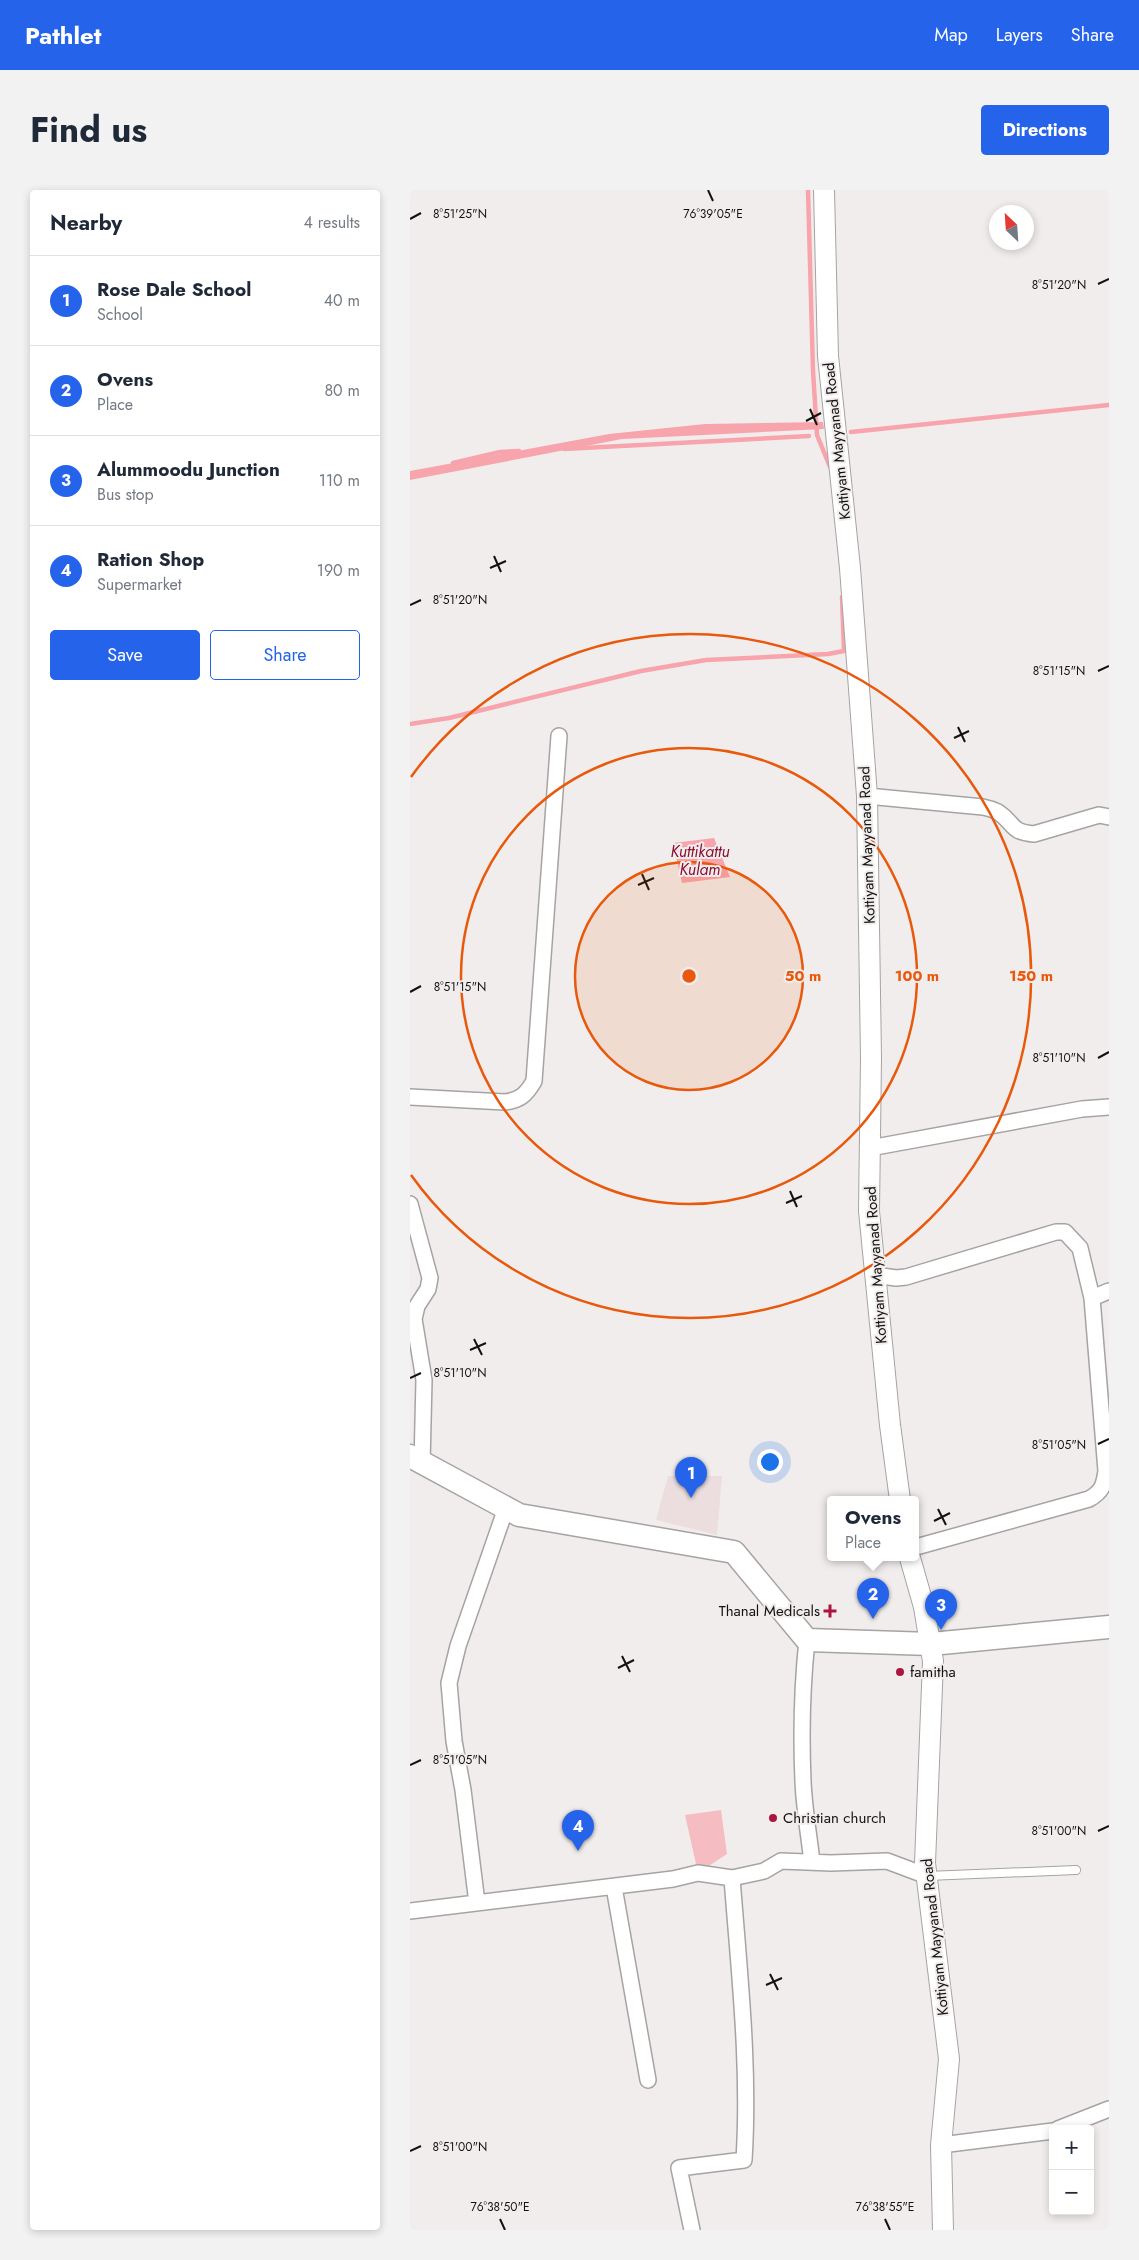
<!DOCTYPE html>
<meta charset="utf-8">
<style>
body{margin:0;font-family:Jost,sans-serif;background:#f2f2f3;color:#1f2937}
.controls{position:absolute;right:15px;bottom:15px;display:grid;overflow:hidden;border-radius:5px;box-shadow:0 2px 8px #0003}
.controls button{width:45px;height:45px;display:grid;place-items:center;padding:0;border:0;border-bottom:1px solid #e0e1e3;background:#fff;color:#1f2937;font:25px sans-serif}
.compass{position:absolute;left:579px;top:15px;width:45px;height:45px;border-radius:50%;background:#fff;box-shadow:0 2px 8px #0003;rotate:335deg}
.you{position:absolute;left:359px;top:1271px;width:18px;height:18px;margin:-12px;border:4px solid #fff;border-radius:50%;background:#1a73e8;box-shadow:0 0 0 8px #1a73e833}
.badge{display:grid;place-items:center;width:32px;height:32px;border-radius:50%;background:#2563eb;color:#fff;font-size:16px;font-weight:700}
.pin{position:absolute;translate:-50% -41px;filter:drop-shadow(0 1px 2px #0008)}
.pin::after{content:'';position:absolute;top:26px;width:18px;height:15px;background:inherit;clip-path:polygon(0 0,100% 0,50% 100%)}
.popup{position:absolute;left:417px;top:1306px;width:92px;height:65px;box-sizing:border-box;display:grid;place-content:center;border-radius:5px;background:#fff;filter:drop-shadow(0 1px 4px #0005);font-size:16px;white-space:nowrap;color:#747a83}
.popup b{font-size:19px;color:#1f2937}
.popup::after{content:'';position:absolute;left:50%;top:100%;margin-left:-10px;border:10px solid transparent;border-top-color:#fff}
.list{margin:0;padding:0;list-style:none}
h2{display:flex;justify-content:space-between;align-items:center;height:65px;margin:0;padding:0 20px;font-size:21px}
h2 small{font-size:16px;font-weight:400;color:#747a83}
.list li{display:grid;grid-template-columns:32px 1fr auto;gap:15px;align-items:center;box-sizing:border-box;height:90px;padding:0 20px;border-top:1px solid #e0e1e3}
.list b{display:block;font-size:19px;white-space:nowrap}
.list p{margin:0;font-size:16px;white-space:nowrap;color:#747a83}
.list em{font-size:16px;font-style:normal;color:#747a83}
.actions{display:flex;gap:10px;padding:15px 20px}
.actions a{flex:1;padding:11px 0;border:1px solid #2563eb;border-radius:5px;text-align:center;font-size:18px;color:#2563eb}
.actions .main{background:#2563eb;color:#fff}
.map{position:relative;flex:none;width:699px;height:2040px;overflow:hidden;border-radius:5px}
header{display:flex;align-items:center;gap:30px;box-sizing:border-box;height:70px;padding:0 25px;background:#2563eb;color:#fff}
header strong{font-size:24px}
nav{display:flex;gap:28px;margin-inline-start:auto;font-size:18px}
.intro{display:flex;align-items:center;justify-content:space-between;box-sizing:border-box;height:120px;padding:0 30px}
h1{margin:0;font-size:35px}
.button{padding:12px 22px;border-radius:5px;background:#2563eb;color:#fff;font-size:18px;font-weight:700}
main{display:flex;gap:30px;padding:0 30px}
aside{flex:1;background:#fff;border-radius:5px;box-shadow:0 2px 8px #0003}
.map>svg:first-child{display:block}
.built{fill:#ecdedf}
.green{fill:#f5bdc1}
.water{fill:#f7a4ac}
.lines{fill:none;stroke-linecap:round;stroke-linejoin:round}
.stream{stroke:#f7a4ac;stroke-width:4.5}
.service-casing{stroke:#a8a3a3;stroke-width:10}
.minor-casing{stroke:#a8a3a3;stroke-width:18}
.tertiary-casing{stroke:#a8a3a3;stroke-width:22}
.secondary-casing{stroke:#a8a3a3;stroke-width:25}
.service{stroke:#fff;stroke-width:8}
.minor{stroke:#fff;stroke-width:15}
.tertiary{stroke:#fff;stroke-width:20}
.secondary{stroke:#fff;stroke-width:22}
.ticks{fill:none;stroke:#131111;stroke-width:2}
.ring{fill:none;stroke:#e8590c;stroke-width:2.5}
.poi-dot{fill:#ab153f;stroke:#f2eded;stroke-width:2}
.labels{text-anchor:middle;stroke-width:4;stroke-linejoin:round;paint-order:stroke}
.street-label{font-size:15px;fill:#131111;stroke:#f2eded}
.poi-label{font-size:15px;fill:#131111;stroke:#f2eded;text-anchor:start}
.water-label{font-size:16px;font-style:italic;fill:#8a0f31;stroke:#f2eded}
.ticks-label{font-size:12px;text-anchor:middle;fill:#131111;stroke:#f2eded;stroke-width:4;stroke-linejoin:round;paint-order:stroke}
.centre{fill:#e8590c;stroke:#f2eded;stroke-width:2.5}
.ring-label{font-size:15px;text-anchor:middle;font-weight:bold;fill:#e8590c;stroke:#f2eded;stroke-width:4;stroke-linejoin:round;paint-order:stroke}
</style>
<header>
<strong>Pathlet</strong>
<nav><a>Map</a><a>Layers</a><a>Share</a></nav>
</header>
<div class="intro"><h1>Find us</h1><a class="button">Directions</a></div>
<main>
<aside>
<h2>Nearby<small>4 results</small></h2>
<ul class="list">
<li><span class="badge">1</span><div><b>Rose Dale School</b><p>School</p></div><em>40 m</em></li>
<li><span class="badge">2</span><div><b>Ovens</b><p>Place</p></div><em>80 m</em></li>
<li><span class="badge">3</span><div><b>Alummoodu Junction</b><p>Bus stop</p></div><em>110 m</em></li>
<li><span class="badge">4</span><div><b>Ration Shop</b><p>Supermarket</p></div><em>190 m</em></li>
</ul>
<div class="actions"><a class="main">Save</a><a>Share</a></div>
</aside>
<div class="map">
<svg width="699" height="2040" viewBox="0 0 699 2040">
<rect width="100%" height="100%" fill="#f2eded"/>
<!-- built -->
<path class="built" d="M258 1286H312L307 1345 246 1330Z"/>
<!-- green -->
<path class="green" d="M311 1620 317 1664 288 1683 275 1625Z"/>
<!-- water -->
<path class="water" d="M413 232 414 239 212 249 0 290V281L199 244 295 234Z
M304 648 320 687 272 693 263 653Z"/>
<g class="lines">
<!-- stream -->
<path class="stream" d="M398 0 403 181 407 245 420 277
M441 242 699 215
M154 259 399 246
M43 273 90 262 109 261
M0 534 39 528 231 481 296 470 418 464 434 461 432 407"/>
<defs>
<path id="service" d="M517 1686 666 1680"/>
<path id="minor" d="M457 606 573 617C578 618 584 620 588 622 605 633 599 642 624 644L689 625 699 627
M0 907 95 912C110 910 116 905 124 891L149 546
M460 958 672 919 699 917
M0 1014 20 1088 18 1099 7 1116 4 1129 14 1190 12 1274
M465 1085 486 1088 496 1087 646 1042H655L670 1058 682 1108 699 1101
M506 1357 679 1309C692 1302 694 1295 696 1281L682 1108
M397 1450C392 1497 391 1544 393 1591 394 1618 399 1645 402 1672
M204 1697 238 1890
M67 1713 53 1600 44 1551 39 1493 48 1456 96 1318
M0 1721 263 1689 288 1683 322 1688 354 1681 371 1671 421 1673 477 1671 517 1686
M648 1939 699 1919
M531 1955 643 1941
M282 2040 269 1978 334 1970C340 1876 329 1781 322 1688"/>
<path id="tertiary" d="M414 0 418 166 440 378 457 606 461 868 459 1021 480 1235 490 1310
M500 1368 514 1417 523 1471 515 1673 539 1869 531 1955 533 2040"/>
<path id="secondary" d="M0 1266 109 1325 324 1362 397 1450 521 1454 699 1437"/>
</defs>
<!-- service casing -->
<use href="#service" class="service-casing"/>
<!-- minor casing -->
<use href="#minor" class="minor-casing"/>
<!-- tertiary casing -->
<use href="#tertiary" class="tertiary-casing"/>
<!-- secondary casing -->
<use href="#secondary" class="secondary-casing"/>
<!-- service -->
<use href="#service" class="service"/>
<!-- minor -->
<use href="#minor" class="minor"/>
<!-- tertiary -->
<use href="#tertiary" class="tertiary"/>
<!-- secondary -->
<use href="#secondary" class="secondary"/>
</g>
<!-- ticks -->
<path class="ticks" d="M298 0 303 11M0 29 11 23M688 94 699 89M400 219 407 235M396 231 411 223M84 366 91 382M80 378 96 371M0 415 11 410M688 481 699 476M548 537 555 552M544 548 559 541M232 684 239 700M228 695 244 688M0 802 11 796M688 868 699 862M380 1001 387 1017M376 1013 392 1006M64 1149 72 1165M60 1160 76 1153M0 1188 11 1183M688 1254 699 1249M528 1319 536 1335M524 1331 540 1323M212 1466 220 1482M208 1478 224 1470M0 1575 11 1570M688 1641 699 1636M360 1784 368 1800M356 1795 372 1788M0 1961 11 1956M90 2029 95 2040M475 2029 480 2040"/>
<!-- distance rings -->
<circle cx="279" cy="786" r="114" fill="#e8590c" fill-opacity=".12"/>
<g class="ring">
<circle cx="279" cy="786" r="114"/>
<circle cx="279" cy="786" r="228"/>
<path d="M1 587A342 342 0 1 1 1 985"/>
</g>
<!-- markers -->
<g class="poi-dot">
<path d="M417.5 1413.5h5v5h5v5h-5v5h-5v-5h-5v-5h5z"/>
<circle cx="490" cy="1482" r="5"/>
<circle cx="363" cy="1628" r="5"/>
</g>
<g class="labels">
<!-- street labels -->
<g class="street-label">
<text transform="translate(427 251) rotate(-96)" y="5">Kottiyam Mayyanad Road</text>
<text transform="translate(457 655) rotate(-92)" y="5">Kottiyam Mayyanad Road</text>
<text transform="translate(466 1075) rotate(-94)" y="5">Kottiyam Mayyanad Road</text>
<text transform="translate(525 1747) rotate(-96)" y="5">Kottiyam Mayyanad Road</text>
</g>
<!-- poi labels -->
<g class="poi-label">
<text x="410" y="1426" text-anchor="end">Thanal Medicals</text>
<text x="500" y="1487">famitha</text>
<text x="373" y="1633">Christian church</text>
</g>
<!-- water labels -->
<g class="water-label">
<text x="290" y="667">Kuttikattu<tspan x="290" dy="18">Kulam</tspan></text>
</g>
</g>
<g class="ticks-label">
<text x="50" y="28">8°51'25"N</text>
<text x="303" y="28">76°39'05"E</text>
<text x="649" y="99">8°51'20"N</text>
<text x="50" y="414">8°51'20"N</text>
<text x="649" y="485">8°51'15"N</text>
<text x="50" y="801">8°51'15"N</text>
<text x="649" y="872">8°51'10"N</text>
<text x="50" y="1187">8°51'10"N</text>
<text x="649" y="1259">8°51'05"N</text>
<text x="50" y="1574">8°51'05"N</text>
<text x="649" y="1645">8°51'00"N</text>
<text x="50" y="1961">8°51'00"N</text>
<text x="90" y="2021">76°38'50"E</text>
<text x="475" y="2021">76°38'55"E</text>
</g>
<circle cx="279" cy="786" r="8" class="centre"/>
<g class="ring-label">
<text x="393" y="791">50 m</text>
<text x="507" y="791">100 m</text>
<text x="621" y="791">150 m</text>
</g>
</svg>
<div class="controls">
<button>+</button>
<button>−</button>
</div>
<svg class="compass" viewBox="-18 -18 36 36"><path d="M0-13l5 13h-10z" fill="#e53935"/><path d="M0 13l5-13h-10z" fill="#747a83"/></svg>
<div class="you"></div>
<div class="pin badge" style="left:281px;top:1308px">1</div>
<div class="pin badge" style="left:463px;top:1429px">2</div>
<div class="popup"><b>Ovens</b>Place</div>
<div class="pin badge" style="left:531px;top:1440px">3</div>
<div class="pin badge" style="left:168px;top:1661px">4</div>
</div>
</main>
